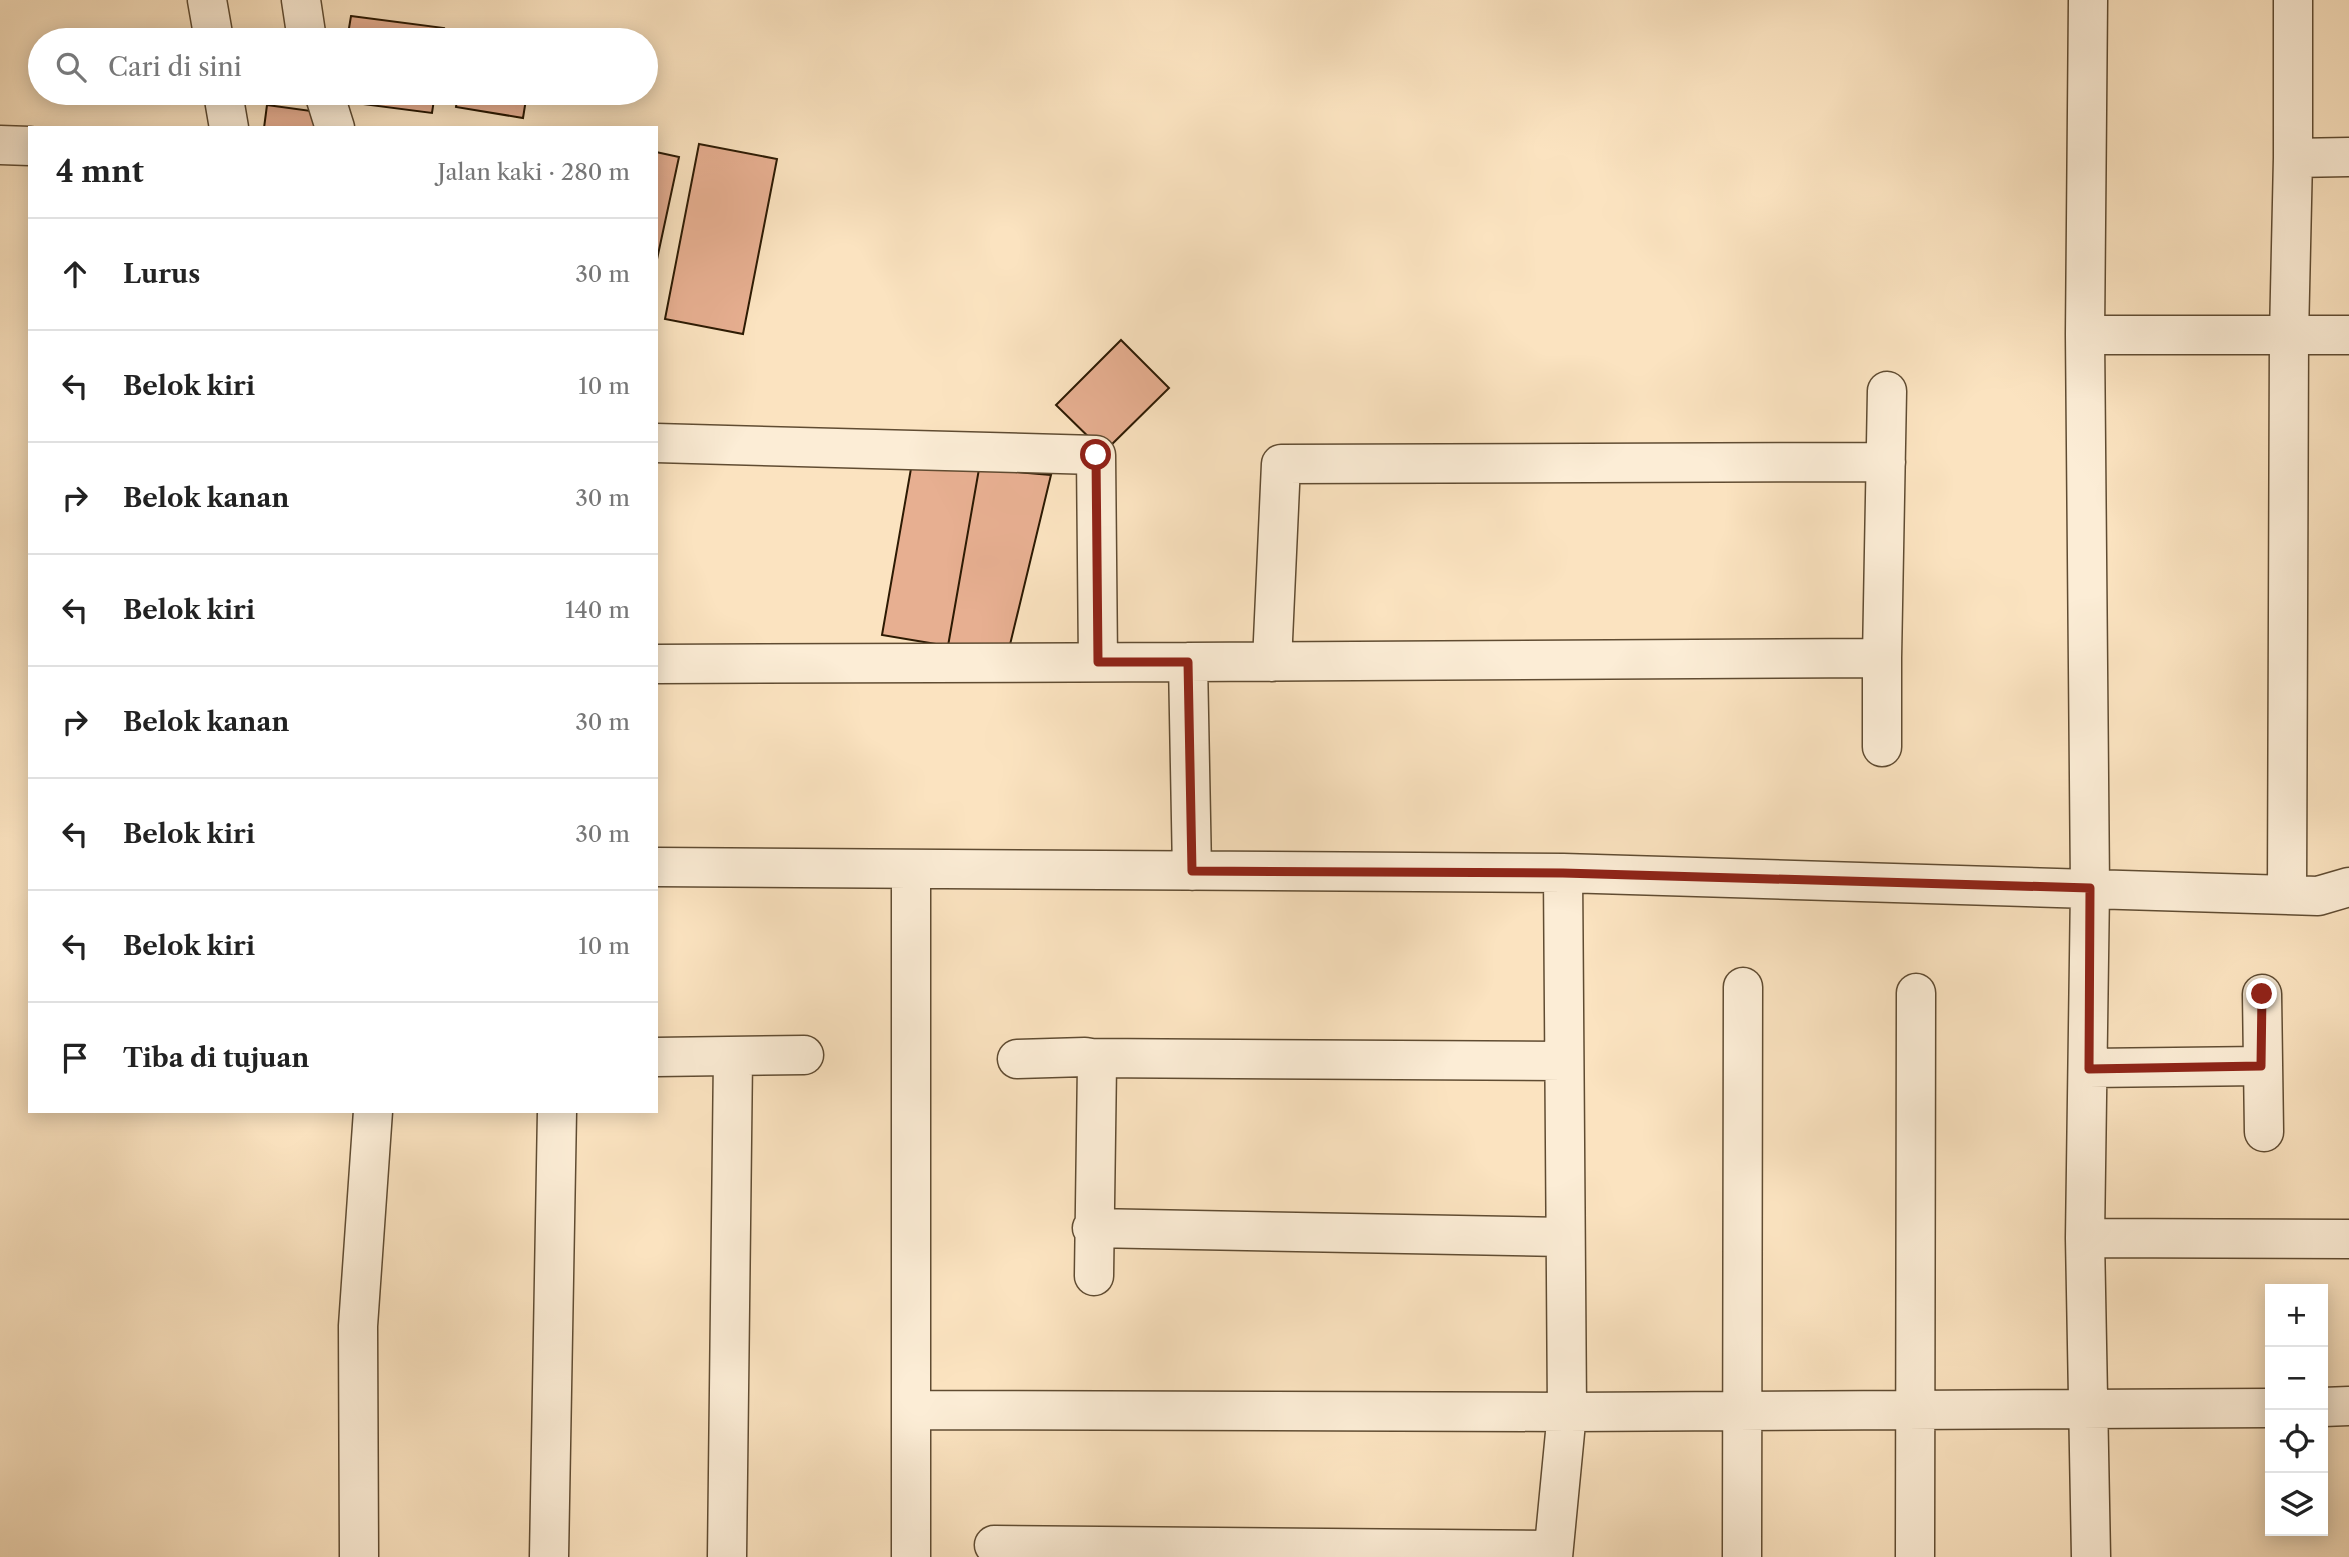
<!DOCTYPE html>
<html lang="id">
<meta charset="utf-8">
<style>
body{margin:0;font-family:"Libre Caslon Text",serif;background:#f6f6f6;color:#222}
.controls{position:absolute;right:21px;bottom:21px;display:grid;overflow:hidden;border-radius:0px;box-shadow:0 4px 18px #0003}
.controls button{width:63px;height:63px;display:grid;place-items:center;padding:0;border:0;border-bottom:2px solid #e0e0e0;background:#fff;color:#222;font:35px sans-serif}
.stop{position:absolute;width:21px;height:21px;margin:-16px;border:5px solid #8f2418;border-radius:50%;background:#fff}
.stop.end{background:#8f2418;border-color:#fff;box-shadow:0 2px 7px #0008}
.list{margin:0;padding:0;list-style:none}
h2{display:flex;justify-content:space-between;align-items:center;height:91px;margin:0;padding:0 28px;font-size:30px}
h2 small{font-size:23px;font-weight:400;color:#767676}
.list li{display:grid;grid-template-columns:46px 1fr auto;gap:21px;align-items:center;box-sizing:border-box;height:112px;padding:0 28px;border-top:2px solid #e0e0e0}
.list b{display:block;font-size:26px;white-space:nowrap}
.list em{font-size:23px;font-style:normal;color:#767676}
.icon{flex:none;width:38px;height:38px;fill:none;stroke:currentColor;stroke-width:2;stroke-linecap:round;stroke-linejoin:round}
.map{position:relative;flex:none;width:2349px;height:1557px;overflow:hidden}
.search{position:absolute;background:#fff;box-shadow:0 4px 18px #0003;left:28px;top:28px;width:630px;height:77px;display:flex;align-items:center;gap:18px;box-sizing:border-box;padding:0 24px;border-radius:38px;color:#767676;font-size:26px}
.panel{position:absolute;background:#fff;box-shadow:0 4px 18px #0003;left:28px;top:126px;width:630px;height:987px;border-radius:0px}
.map>svg:first-child{display:block}
.building{fill:#e7af91;stroke:#2c1a03;stroke-width:2}
.lines{fill:none;stroke-linecap:round;stroke-linejoin:round}
.street-casing{stroke:#604c32;stroke-width:41}
.street{stroke:#fcedd6;stroke-width:38}
.route{stroke:#8f2418;stroke-width:9}
</style>
<div class="map">
<svg width="2349" height="1557" viewBox="0 0 2349 1557">
<rect width="100%" height="100%" fill="#fbe3c0"/>
<filter id="stains"><feTurbulence type="fractalNoise" baseFrequency=".00286" numOctaves="4"/><feColorMatrix values="0 0 0 0 .2 0 0 0 0 .09 0 0 0 0 .02 0 0 0 .5 -.17"/></filter>
<radialGradient id="worn" r=".72"><stop offset=".6" stop-color="#630" stop-opacity="0"/><stop offset="1" stop-color="#630" stop-opacity=".3"/></radialGradient>
<!-- building -->
<path class="building" d="M351 16 444 28 442 40H347Z
M340 93H435L432 113 339 101Z
M458 93H527L523 118 456 107Z
M267 105 326 113 324 128H264Z
M699 144 777 159 743 334 665 319Z
M656 152 679 157 656 264Z
M1121 340 1169 388 1104 452 1056 405Z
M913 457 979 469 948 646 882 635Z
M979 469 1051 475 1008 653 948 646Z"/>
<g class="lines">
<defs>
<path id="street" d="M207 0 214 40
M301 0 307 40
M2088 0 2085 335 2090 888 2085 1238 2091 1557
M2293 0V158L2349 157
M223 93 229 128
M324 93 335 128
M0 145 30 146
M2085 335H2349
M656 443 1096 455 1098 662
M1272 662 1281 464 1886 462
M656 664 1188 662
M1882 747V658
M656 867 1563 873 2318 896 2349 887
M1192 871 1188 662 1882 658 1887 391
M2287 895 2289 336 2293 158
M2262 994 2264 1132
M656 1057 804 1055
M1091 1058 1563 1061
M1017 1059 1085 1057 1091 1058 1097 1064 1094 1276
M2089 1068 2261 1066
M1092 1228 1563 1237
M2085 1238 2349 1239
M2323 1407 2349 1406
M911 1410 1567 1412 2270 1408
M994 1545 1553 1550
M359 1557 358 1326 373 1111
M549 1557 557 1111
M727 1557 733 1057
M911 1557V870
M1553 1557 1567 1412 1563 873
M1742 1557 1743 987
M1915 1557 1916 993"/>
</defs>
<!-- street casing -->
<use href="#street" class="street-casing"/>
<!-- street -->
<use href="#street" class="street"/>
</g>
<g class="lines">
<!-- route -->
<path class="route" d="M1096 455 1098 662H1188L1192 871 1563 873 2090 888 2089 1069 2261 1066 2262 994"/>
</g>
<rect width="100%" height="100%" filter="url(#stains)"/>
<rect width="100%" height="100%" fill="url(#worn)"/>
</svg>
<div class="controls">
<button>+</button>
<button>−</button>
<button><svg class="icon" aria-label="locate" viewBox="0 0 24 24"><circle cx="12" cy="12" r="6"/><path d="M12 2v4M12 18v4M2 12h4M18 12h4"/></svg></button>
<button><svg class="icon" aria-label="layers" viewBox="0 0 24 24"><path d="M12 4l9 5-9 5-9-5zM3 14l9 5 9-5"/></svg></button>
</div>
<div class="stop" style="left:1096px;top:455px"></div>
<div class="stop end" style="left:2262px;top:994px"></div>
<div class="search"><svg class="icon" aria-label="search" viewBox="0 0 24 24"><circle cx="10" cy="10" r="6"/><path d="M15 15l6 6"/></svg>Cari di sini</div>
<section class="panel">
<h2>4 mnt<small>Jalan kaki · 280 m</small></h2>
<ul class="list">
<li><svg class="icon" aria-label="ahead" viewBox="0 0 24 24"><path d="M12 20V5M6 11l6-6 6 6"/></svg><div><b>Lurus</b></div><em>30 m</em></li>
<li><svg class="icon" aria-label="left" viewBox="0 0 24 24"><path d="M17 20v-9H6M10 6l-5 5 5 5"/></svg><div><b>Belok kiri</b></div><em>10 m</em></li>
<li><svg class="icon" aria-label="right" viewBox="0 0 24 24"><path d="M7 20v-9h11M14 6l5 5-5 5"/></svg><div><b>Belok kanan</b></div><em>30 m</em></li>
<li><svg class="icon" aria-label="left" viewBox="0 0 24 24"><path d="M17 20v-9H6M10 6l-5 5 5 5"/></svg><div><b>Belok kiri</b></div><em>140 m</em></li>
<li><svg class="icon" aria-label="right" viewBox="0 0 24 24"><path d="M7 20v-9h11M14 6l5 5-5 5"/></svg><div><b>Belok kanan</b></div><em>30 m</em></li>
<li><svg class="icon" aria-label="left" viewBox="0 0 24 24"><path d="M17 20v-9H6M10 6l-5 5 5 5"/></svg><div><b>Belok kiri</b></div><em>30 m</em></li>
<li><svg class="icon" aria-label="left" viewBox="0 0 24 24"><path d="M17 20v-9H6M10 6l-5 5 5 5"/></svg><div><b>Belok kiri</b></div><em>10 m</em></li>
<li><svg class="icon" aria-label="arrive" viewBox="0 0 24 24"><path d="M6 21V4h12l-3 4 3 4H6"/></svg><div><b>Tiba di tujuan</b></div></li>
</ul>
</section>
</div>
